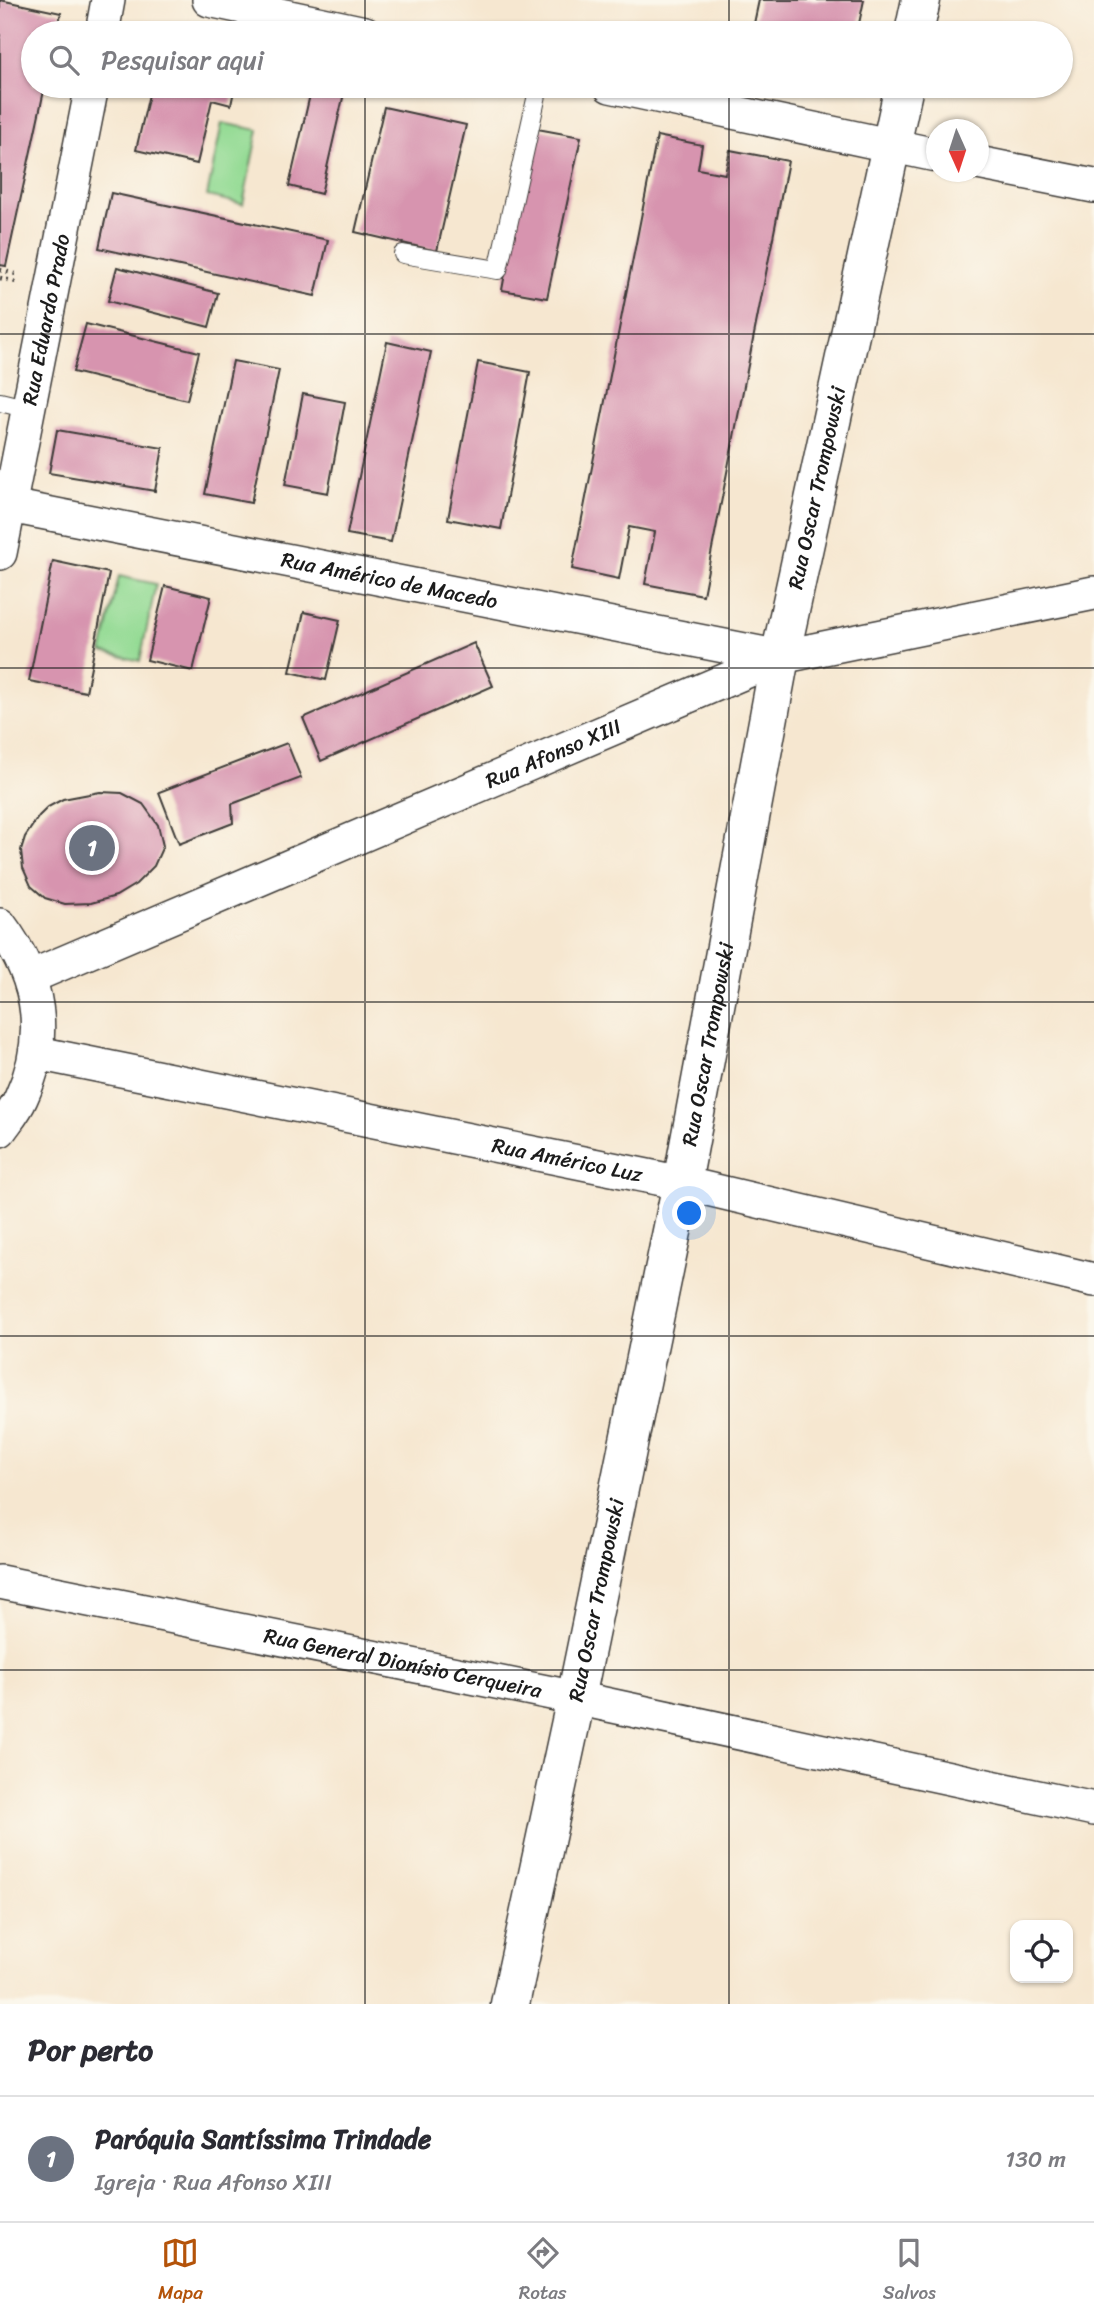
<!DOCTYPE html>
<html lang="pt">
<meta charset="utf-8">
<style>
body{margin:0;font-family:Sriracha,sans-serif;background:#f2f2f3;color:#2b2b33}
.controls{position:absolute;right:21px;bottom:21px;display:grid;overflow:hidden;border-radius:14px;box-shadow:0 2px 5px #0004}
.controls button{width:63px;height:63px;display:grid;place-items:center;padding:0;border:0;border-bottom:2px solid #e1e1e2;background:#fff;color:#2b2b33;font:35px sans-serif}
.compass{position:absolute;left:926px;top:119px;width:63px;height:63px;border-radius:50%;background:#fff;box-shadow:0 2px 5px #0004;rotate:177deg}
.you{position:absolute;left:690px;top:1214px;width:24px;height:24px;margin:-18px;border:5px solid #fff;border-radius:50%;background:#1a73e8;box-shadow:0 0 0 10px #1a73e833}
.badge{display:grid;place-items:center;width:46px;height:46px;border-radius:50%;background:#b45309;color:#fff;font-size:23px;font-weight:700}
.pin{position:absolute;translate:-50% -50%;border:4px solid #fff;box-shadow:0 2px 7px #0006}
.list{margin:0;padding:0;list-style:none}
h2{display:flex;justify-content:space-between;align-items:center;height:91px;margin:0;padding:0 28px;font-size:30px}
h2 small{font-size:23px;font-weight:400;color:#7c7c81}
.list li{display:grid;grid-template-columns:46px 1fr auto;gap:21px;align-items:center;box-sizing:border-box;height:126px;padding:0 28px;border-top:2px solid #e1e1e2}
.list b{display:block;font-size:26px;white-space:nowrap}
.list p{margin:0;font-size:23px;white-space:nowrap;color:#7c7c81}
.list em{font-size:23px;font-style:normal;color:#7c7c81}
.icon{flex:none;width:38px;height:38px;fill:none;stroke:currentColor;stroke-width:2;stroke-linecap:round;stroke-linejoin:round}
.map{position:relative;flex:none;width:1094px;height:2004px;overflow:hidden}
.search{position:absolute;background:#fff;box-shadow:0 2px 5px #0004;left:21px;right:21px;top:21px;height:77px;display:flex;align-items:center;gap:18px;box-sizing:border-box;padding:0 24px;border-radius:38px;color:#7c7c81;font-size:26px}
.sheet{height:217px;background:#fff}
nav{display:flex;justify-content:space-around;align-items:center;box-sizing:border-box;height:98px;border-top:2px solid #e1e1e2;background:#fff;font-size:19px;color:#7c7c81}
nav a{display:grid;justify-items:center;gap:4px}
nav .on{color:#b45309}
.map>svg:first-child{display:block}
.green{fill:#95db95;stroke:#587c58;stroke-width:2}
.building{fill:#d794af}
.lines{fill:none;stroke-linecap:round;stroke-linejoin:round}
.service-casing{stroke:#3d3a37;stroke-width:20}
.minor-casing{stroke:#3d3a37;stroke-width:36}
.tertiary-casing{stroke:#3d3a37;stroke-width:41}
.path{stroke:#3d3a37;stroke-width:4.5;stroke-dasharray:2 5;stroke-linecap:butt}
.service{stroke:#fff;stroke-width:18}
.minor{stroke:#fff;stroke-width:33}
.tertiary{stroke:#fff;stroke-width:38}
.grid{fill:none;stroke:#1c1c1c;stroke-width:2;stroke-opacity:0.55}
.labels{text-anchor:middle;stroke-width:7;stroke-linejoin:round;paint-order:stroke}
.street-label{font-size:21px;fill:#1c1c1c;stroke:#fbf7ec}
</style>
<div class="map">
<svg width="1094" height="2004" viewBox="0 0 1094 2004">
<rect width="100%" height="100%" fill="#fbf7ec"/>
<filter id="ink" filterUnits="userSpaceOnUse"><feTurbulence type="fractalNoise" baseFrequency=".0143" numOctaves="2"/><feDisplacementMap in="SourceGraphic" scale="14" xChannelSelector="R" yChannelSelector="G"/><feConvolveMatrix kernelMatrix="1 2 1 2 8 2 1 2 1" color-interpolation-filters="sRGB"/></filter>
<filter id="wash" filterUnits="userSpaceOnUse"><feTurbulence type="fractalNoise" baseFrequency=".00686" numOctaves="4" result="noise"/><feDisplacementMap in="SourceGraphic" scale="28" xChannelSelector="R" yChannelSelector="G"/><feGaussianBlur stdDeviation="1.57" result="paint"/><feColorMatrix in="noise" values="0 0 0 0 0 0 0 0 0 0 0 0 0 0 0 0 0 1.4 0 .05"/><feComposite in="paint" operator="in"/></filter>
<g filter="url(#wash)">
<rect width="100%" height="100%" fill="#f6e7d0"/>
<!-- green -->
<path class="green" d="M222 123 258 130 243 204 207 196Z
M119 576 156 584 140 661 102 652Z"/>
<g id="blocks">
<!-- building -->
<path class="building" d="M0 0 61 13 57 33H33V86H45L6 266 0 265Z
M759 0H864L857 33H752Z
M151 86H235L231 105 212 100 197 164 136 150Z
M312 86 345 89 321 194 289 186Z
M384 107 466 125 437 251 355 232Z
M532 128 581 137 547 298 502 290Z
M657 136 702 145 698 169 725 174 730 150 788 161 703 595 645 584 655 532 629 527 619 579 572 569Z
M111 193 328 240 315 296 99 248Z
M117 267 218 293 209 327 108 301Z
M86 324 199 352 187 400 73 372Z
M387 342 431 352 391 542 347 534Z
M233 361 279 370 251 503 205 494Z
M478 362 530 372 501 529 448 519Z
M303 394 345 402 328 493 285 485Z
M57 430 163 448 155 491 49 473Z
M53 561 109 573 86 692 29 681Z
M165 586 211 597 193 671 147 660Z
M304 612 340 620 326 680 290 672Z
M474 643 493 686 321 761 303 718Z
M287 743 301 778 232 804 233 823 179 844 159 792Z
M100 792 122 793 143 804 158 825 163 846 154 866 136 884 116 896 91 903 65 904 45 898 31 886 23 868 21 850 25 837 39 816 48 807 63 799Z"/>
</g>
</g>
<g filter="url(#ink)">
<use href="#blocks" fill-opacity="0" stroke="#3d3a37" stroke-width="2"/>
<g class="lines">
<defs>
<path id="service" d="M403 254 498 270 539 86
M0 402 29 409"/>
<g id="minor">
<path d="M209 0 365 33"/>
<path d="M102 33 108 0"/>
<path d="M610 86 936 155"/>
<path d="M978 163 1094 186"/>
<path id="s1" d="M0 504 780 657"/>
<path id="s2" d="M0 553 92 86"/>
<path d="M0 925C40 978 50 1036 21 1098 16 1110 7 1120 0 1130"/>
<path id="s3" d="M30 977 780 657 1094 593"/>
<path id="s4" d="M37 1053 682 1183 1094 1280"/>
<path id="s5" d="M0 1582 576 1698 1094 1809"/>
</g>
<g id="tertiary">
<path d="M914 33 921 0"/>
<path id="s6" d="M510 2004 576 1698 682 1183 780 657 904 86"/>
</g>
</defs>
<!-- service casing -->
<use href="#service" class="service-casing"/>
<!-- minor casing -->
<use href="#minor" class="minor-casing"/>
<!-- tertiary casing -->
<use href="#tertiary" class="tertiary-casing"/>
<!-- path -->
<path class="path" d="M0 270 20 275
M0 278 16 282 17 279"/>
<!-- service -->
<use href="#service" class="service"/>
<!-- minor -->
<use href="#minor" class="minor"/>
<!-- tertiary -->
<use href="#tertiary" class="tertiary"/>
</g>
</g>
<!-- grid -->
<path class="grid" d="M365 0V33M729 0V33M365 86V2004M729 86V2004M0 334H1094M0 668H1094M0 1002H1094M0 1336H1094M0 1670H1094"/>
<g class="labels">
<!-- street labels -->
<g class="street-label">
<text dy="7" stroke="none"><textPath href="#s2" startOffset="238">Rua Eduardo Prado</textPath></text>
<text dy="7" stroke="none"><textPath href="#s6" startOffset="1547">Rua Oscar Trompowski</textPath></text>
<text dy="7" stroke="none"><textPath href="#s1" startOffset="397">Rua Américo de Macedo</textPath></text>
<text dy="7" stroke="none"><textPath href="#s3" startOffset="569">Rua Afonso XIII</textPath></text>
<text dy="7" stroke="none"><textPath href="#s6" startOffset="980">Rua Oscar Trompowski</textPath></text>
<text dy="7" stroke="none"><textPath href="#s4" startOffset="541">Rua Américo Luz</textPath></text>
<text dy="7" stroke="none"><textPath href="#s6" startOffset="413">Rua Oscar Trompowski</textPath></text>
<text dy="7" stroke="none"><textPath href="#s5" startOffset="411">Rua General Dionísio Cerqueira</textPath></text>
</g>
</g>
</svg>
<div class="controls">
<button><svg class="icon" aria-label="locate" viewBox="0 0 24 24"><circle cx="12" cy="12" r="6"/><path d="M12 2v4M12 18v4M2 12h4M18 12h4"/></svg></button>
</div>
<svg class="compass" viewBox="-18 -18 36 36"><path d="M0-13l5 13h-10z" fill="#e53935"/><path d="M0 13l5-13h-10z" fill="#7c7c81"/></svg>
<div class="you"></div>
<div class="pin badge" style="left:92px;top:848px;background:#6b7280">1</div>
<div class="search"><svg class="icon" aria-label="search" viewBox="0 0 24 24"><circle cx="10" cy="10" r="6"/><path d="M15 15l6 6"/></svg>Pesquisar aqui</div>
</div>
<section class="sheet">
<h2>Por perto<small></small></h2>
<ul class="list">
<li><span class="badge" style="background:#6b7280">1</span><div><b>Paróquia Santíssima Trindade</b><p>Igreja · Rua Afonso XIII</p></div><em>130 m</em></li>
</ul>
</section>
<nav>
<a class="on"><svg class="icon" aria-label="map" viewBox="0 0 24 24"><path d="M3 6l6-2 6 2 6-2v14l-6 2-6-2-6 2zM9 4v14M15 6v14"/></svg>Mapa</a>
<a><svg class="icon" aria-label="directions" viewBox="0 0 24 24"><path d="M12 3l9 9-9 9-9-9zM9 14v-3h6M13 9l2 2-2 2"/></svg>Rotas</a>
<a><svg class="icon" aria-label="saved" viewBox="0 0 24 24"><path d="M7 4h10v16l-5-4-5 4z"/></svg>Salvos</a>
</nav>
